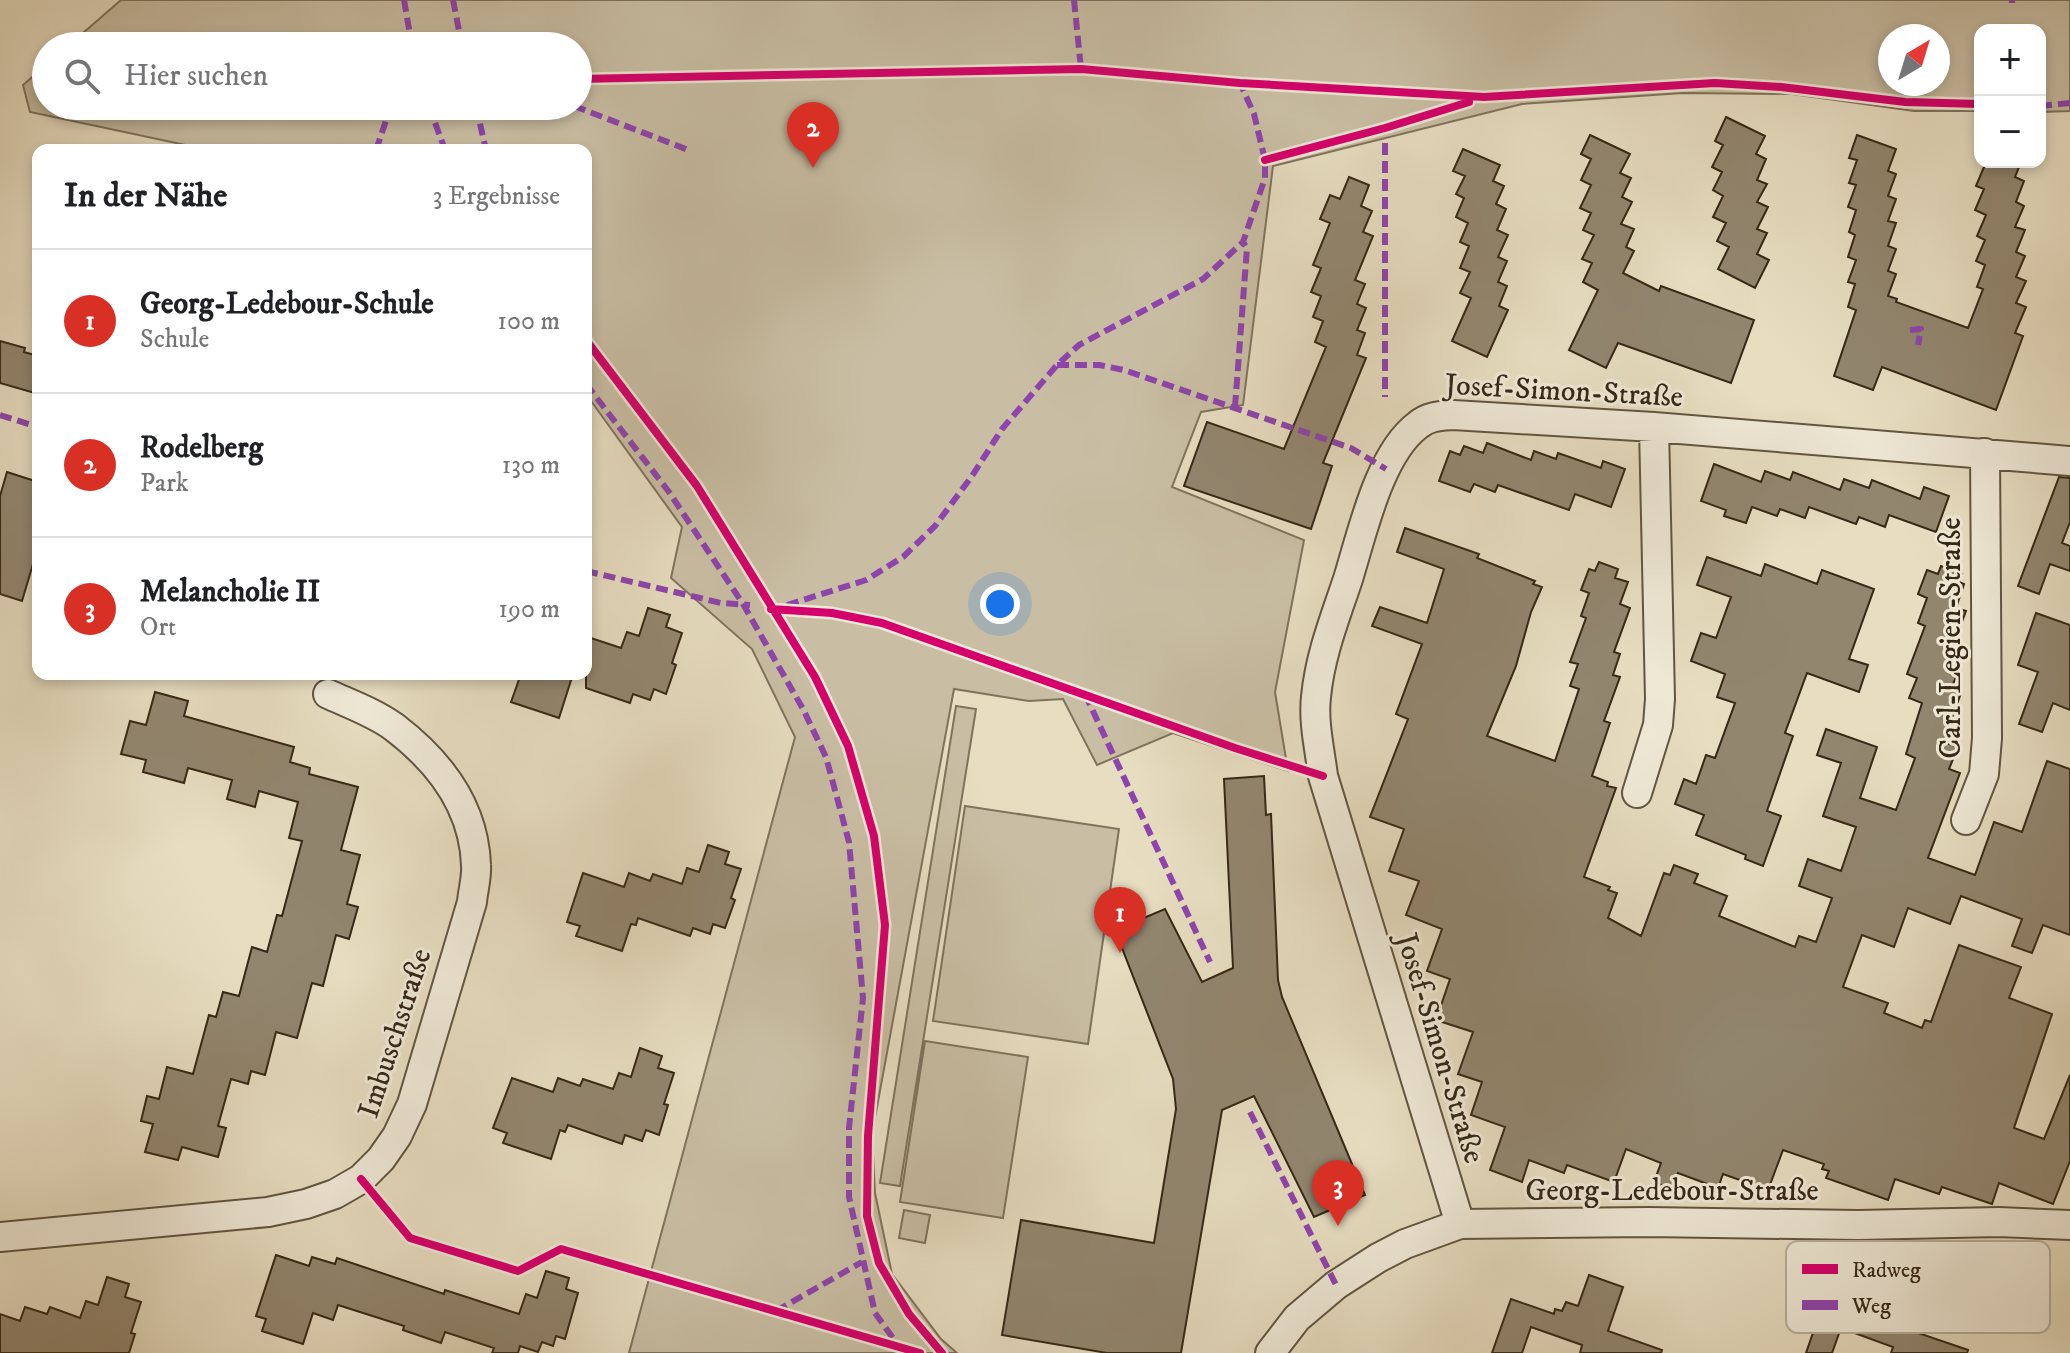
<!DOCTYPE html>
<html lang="de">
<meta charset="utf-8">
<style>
body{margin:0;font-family:"IM FELL DW Pica",serif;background:#f2f2f2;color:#202124}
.controls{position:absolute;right:24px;top:24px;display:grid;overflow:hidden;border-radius:16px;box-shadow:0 4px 12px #0003}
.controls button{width:72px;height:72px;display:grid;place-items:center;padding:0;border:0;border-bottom:2px solid #e0e0e0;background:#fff;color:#202124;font:40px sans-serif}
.compass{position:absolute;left:1878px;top:24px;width:72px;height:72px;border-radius:50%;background:#fff;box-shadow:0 4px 12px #0003;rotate:38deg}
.you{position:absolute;left:1000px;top:604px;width:28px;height:28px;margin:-20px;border:6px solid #fff;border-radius:50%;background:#1a73e8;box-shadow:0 0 0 12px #1a73e833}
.badge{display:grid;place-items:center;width:52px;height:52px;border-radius:50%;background:#d93025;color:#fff;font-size:26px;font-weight:700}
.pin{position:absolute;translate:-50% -66px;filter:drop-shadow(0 2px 4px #0008)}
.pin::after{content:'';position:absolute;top:42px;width:28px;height:24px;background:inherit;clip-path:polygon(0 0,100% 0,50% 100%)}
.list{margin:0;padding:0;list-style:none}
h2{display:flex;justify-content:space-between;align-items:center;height:104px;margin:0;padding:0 32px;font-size:34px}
h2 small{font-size:26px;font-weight:400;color:#757577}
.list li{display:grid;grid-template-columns:52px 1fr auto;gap:24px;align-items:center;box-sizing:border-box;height:144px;padding:0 32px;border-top:2px solid #e0e0e0}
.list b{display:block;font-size:30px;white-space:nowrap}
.list p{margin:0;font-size:26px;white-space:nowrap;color:#757577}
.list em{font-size:26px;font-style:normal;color:#757577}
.icon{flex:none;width:44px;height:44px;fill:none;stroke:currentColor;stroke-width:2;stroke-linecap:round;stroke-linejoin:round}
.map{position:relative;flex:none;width:2070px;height:1353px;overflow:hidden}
.search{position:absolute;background:#fff;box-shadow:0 4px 12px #0003;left:32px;top:32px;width:560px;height:88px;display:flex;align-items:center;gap:20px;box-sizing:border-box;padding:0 28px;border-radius:44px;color:#757577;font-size:30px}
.panel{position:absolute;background:#fff;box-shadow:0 4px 12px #0003;left:32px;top:144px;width:560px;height:536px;border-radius:16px}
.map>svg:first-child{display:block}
.green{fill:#c9bea4;stroke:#80735d;stroke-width:2;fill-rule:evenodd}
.building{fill:#92866f;stroke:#362816;stroke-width:2}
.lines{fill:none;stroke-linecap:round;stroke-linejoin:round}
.minor-casing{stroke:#625541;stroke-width:32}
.minor{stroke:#efe9d7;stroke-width:28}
.quiet{stroke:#8e44ad;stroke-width:6;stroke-dasharray:12 6;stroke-linecap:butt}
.cycleway-casing{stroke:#efe9d7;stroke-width:13}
.cycleway{stroke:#d6006c;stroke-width:8}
.labels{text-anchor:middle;stroke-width:6;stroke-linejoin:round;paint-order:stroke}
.street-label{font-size:30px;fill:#362816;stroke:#efe9d7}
.key{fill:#efe9d7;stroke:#b8af9d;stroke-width:2}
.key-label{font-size:22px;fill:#362816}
</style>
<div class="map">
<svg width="2070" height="1353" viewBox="0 0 2070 1353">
<rect width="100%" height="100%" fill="#e7ddc1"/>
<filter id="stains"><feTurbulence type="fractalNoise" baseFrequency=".0025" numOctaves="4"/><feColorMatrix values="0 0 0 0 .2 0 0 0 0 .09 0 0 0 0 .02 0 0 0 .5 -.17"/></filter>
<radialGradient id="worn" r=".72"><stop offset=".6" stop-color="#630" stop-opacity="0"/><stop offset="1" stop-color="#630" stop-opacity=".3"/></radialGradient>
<!-- green -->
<path class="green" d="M121 0H2070V111L2040 112V30H1980V111H1914L1792 94 1683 93 1522 104 1273 166 1243 405 1201 412 1172 487 1304 540 1275 692 1288 771 1173 733 1097 765 1063 699 1029 701 954 689 872 1134 875 1193 892 1274 941 1339 957 1353H629L795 737 752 649 671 578 682 527 586 394V150H209L30 112 23 85 46 65V106H578V46H68ZM1890 36H1938V84H1890Z
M956 706 976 709 900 1186 880 1183Z
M965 806 1119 829 1088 1044 933 1021Z
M925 1041 1028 1057 1003 1218 900 1202Z
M904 1210 930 1215 925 1243 899 1238Z"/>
<!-- building -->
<path class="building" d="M1726 117 1765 136 1756 154 1766 159 1757 180 1767 184 1757 202 1768 207 1757 229 1767 233 1757 254 1769 260 1755 288 1718 269 1729 247 1717 241 1726 223 1713 217 1723 196 1713 190 1722 172 1712 167 1723 145 1715 141Z
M1590 135 1630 154 1620 173 1631 178 1622 197 1632 202 1621 224 1634 229 1626 247 1634 251 1623 273 1659 291 1661 286 1754 320 1731 383 1618 343 1606 368 1569 350 1598 290 1583 282 1592 263 1582 259 1594 235 1583 230 1591 213 1580 208 1591 185 1581 180 1591 159 1581 154Z
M1857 135 1896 149 1888 171 1896 174 1888 196 1896 199 1888 221 1896 223 1888 246 1896 249 1888 271 1896 274 1888 296 1897 299 1896 302 1968 328 1983 289 1977 287 1985 265 1976 261 1985 240 1977 236 1986 215 1975 210 1984 189 1976 186 1986 162H2021L2015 177 2024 181 2016 202 2024 206 2015 227 2025 230 2016 252 2025 256 2016 277 2026 281 2016 303 2026 307 2015 333 2023 336 1996 410 1882 367 1873 390 1834 376 1856 310 1848 307 1855 284 1848 282 1856 260 1848 257 1855 235 1849 232 1856 210 1848 207 1856 185 1849 183 1857 160 1849 158Z
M1463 149 1500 165 1493 181 1504 186 1496 204 1506 209 1497 230 1508 235 1498 257 1507 261 1498 282 1507 286 1499 306 1508 310 1487 357 1452 341 1471 298 1460 293 1470 272 1460 268 1469 246 1460 242 1468 223 1456 217 1464 198 1456 194 1465 176 1453 171Z
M1349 177 1369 185 1361 206 1372 211 1363 232 1373 236 1355 280 1365 284 1357 304 1366 308 1357 330 1365 333 1357 355 1366 358 1323 463 1332 466 1311 529 1184 486 1207 422 1284 449 1326 347 1315 342 1323 321 1313 317 1321 296 1311 292 1321 268 1313 265 1330 223 1320 219 1330 195 1340 199Z
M0 341 25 348 24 352 38 356V394L0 383Z
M1487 443 1531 460 1534 451 1556 459 1558 453 1601 468 1603 461 1625 469 1611 507 1575 494 1569 510 1498 485 1495 492 1474 484 1470 492 1439 481 1450 451 1460 455 1464 446 1483 453Z
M1714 464 1761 482 1765 471 1790 480 1793 472 1840 490 1844 479 1869 488 1872 480 1920 499 1924 487 1949 496 1936 532 1889 515 1885 527 1859 517 1856 524 1809 507 1805 518 1780 509 1777 516 1752 507 1746 523 1724 516 1726 510 1701 501Z
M7 472 38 482V547L22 601 0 594V496Z
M2059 477 2070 478V522L2062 543 2070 546V571L2050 564 2039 594 2018 586Z
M1405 528 1479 554 1477 558 1535 581 1533 584 1542 587 1531 612 1516 666 1487 736 1555 761 1579 689 1570 686 1578 664 1570 662 1586 618 1581 616 1589 593 1581 590 1589 569 1595 571 1599 562 1618 569 1615 578 1628 582 1620 604 1630 608 1614 652 1620 654 1613 675 1620 677 1604 721 1610 723 1592 776 1608 782 1607 786 1616 788 1584 877 1610 887 1608 890 1617 893 1608 918 1641 936 1664 873 1670 875 1674 865 1698 874 1694 883 1727 896 1719 916 1795 947 1799 936 1816 942 1832 898 1799 886 1808 859 1841 871 1856 827 1823 816 1841 763 1817 755 1826 729 1877 747 1860 798 1896 810 1915 758 1906 754 1922 703 1909 698 1917 678 1907 674 1925 626 1918 623 1927 598 1918 594 1927 570 1938 574 1941 566 1962 574 1959 582 1964 584 1956 608 1966 611 1947 662 1960 667 1951 689 1961 693 1943 742 1958 747 1949 769 1960 773 1928 858 1975 875 1994 822 2022 832 2047 761 2070 769V935L2043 925 2032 953 2012 946 2022 919 1961 896 1950 924 1908 908 1894 947 1862 935 1843 987 1888 1003 1884 1013 1922 1028 1925 1020 1931 1022 1959 945 2021 967 2009 998 2052 1014 2014 1128 2044 1139 2070 1075V1161L2053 1204 1999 1183 1992 1204 1942 1187 1939 1194 1895 1179 1888 1200 1826 1178 1829 1171 1822 1169 1824 1164 1783 1150 1768 1190 1723 1174 1718 1188 1678 1173 1672 1189 1654 1182 1661 1163 1626 1149 1614 1182 1567 1165 1564 1173 1529 1160 1522 1182 1490 1170 1505 1127 1471 1115 1482 1082 1458 1074 1473 1032 1436 1020 1450 979 1427 971 1442 929 1406 915 1419 881 1389 871 1404 829 1370 817 1408 719 1396 714 1422 644 1372 626 1380 607 1427 623 1444 569 1397 552Z
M1707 557 1761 576 1765 564 1817 584 1822 570 1874 589 1849 659 1868 665 1859 692 1807 673 1785 733 1793 736 1767 811 1781 816 1763 866 1745 859 1746 855 1696 835 1704 815 1675 804 1684 779 1696 784 1706 755 1715 758 1735 703 1717 697 1725 674 1691 661 1701 633 1716 638 1731 597 1697 585Z
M648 608 670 615 666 627 682 633 672 663 676 665 666 694 654 689 650 700 633 694 630 703 586 688V652L591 638 621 648 627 632 639 636Z
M2036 613 2070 625V710L2053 703 2042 732 2019 724 2038 672 2018 665Z
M521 674H573L559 718 511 702Z
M155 692 188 701 184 716 294 747 290 762 310 768 309 774 358 787 341 850 360 855 347 904 358 907 349 939 336 935 323 986 312 983 297 1038 276 1032 265 1075 251 1071 248 1084 231 1079 218 1126 226 1128 218 1157 182 1147 178 1160 145 1152 153 1124 141 1121 147 1096 159 1099 167 1067 193 1074 209 1015 216 1017 223 992 239 996 252 947 267 952 277 915 282 916 302 841 289 838 298 802 259 791 255 807 227 799 232 780 188 768 184 783 143 772 146 760 121 754 130 721 146 725Z
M1264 776 1266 815 1271 814 1278 980 1282 997 1365 1195 1314 1217 1254 1096 1222 1110 1181 1353H1107L1002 1335 1021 1220 1154 1243 1176 1109 1173 1079 1115 930 1165 909 1202 982 1233 968 1224 779Z
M708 845 729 852 725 864 741 869 731 898 735 900 725 928 713 924 710 934 693 928 690 936 638 918 636 925 631 924 622 951 576 936 580 926 567 922 583 873 624 887 629 873 650 881 653 874 682 884 687 868 699 872Z
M640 1048 662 1056 658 1068 674 1073 664 1104 668 1105 659 1135 646 1130 642 1141 625 1135 622 1144 568 1125 565 1132 560 1130 551 1159 503 1143 507 1133 493 1128 512 1078 553 1092 558 1078 580 1086 583 1079 613 1089 619 1073 631 1077Z
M276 1255 309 1266 312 1257 335 1264 337 1258 444 1294 445 1290 519 1314 526 1294 537 1298 546 1271 569 1278 566 1289 578 1293 565 1339 556 1336 553 1346 542 1342 538 1352 520 1346 518 1353H492L494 1348 445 1332 441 1343 403 1330 404 1326 338 1305 333 1320 313 1313 303 1344 262 1331 266 1319 256 1316Z
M1589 1275 1623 1287 1608 1331 1662 1350 1661 1353H1580L1582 1345 1531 1327 1522 1353H1492L1511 1299 1554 1314 1555 1309 1562 1311 1566 1302 1578 1306Z
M107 1277 129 1284 125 1297 141 1302 131 1333 135 1334 129 1353H0V1314L20 1321 25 1307 47 1314 50 1307 80 1318 86 1301 98 1305Z
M1900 1277 1934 1289 1918 1333 1968 1350 1967 1353H1891L1893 1347 1841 1328 1832 1353H1806L1825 1298 1873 1313 1877 1303 1890 1308Z"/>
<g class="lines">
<defs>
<path id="minor" d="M1637 793 1658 725 1660 699 1654 427
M1966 820 1984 774 1987 738 1985 453
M1460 1224 1323 776C1320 751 1313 722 1316 697 1320 655 1335 618 1348 579 1362 534 1379 454 1418 425 1429 416 1440 416 1453 415L1654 427 2070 461
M0 1237 268 1212 306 1204 335 1194 361 1179 381 1159 397 1136 412 1104 472 902C473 890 477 877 476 865 474 807 440 762 394 727 375 713 350 704 328 694
M1270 1353 1297 1318 1336 1285 1378 1258 1405 1244 1460 1224 1648 1222 1858 1225 1999 1222 2070 1225"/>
</defs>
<!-- minor casing -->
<use href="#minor" class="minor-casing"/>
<!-- minor -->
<use href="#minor" class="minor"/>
<!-- quiet -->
<path class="quiet" d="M404 0 412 46
M453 0 462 46
M1074 0 1081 69
M2012 3V0
M429 106 445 150
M476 106 486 150
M574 106 691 151
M2040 106 2070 103
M1385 143V397
M376 150 391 106
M1910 330 1921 329 1918 345
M1057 365H1099L1124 370 1351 448 1386 469
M586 384 669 492 743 604 803 709 826 757 849 842 863 998 849 1128V1197L875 1313 898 1345
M1235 407 1247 248 1243 242
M0 415 38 427
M586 571 721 603 750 605
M787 605 866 580 903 557 935 526 972 476 1002 429 1057 365 1079 345 1203 279 1243 242 1265 178V160L1254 114 1240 83
M1085 694 1210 962
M1250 1112 1336 1285
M776 1311 862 1262"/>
<defs>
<path id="cycleway" d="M578 79 1081 69 1240 83 1484 97 1715 83 1781 87 1905 102 1980 104
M1265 160 1385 128 1469 102
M586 340 697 486 815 677 848 746 874 836 885 925 868 1136 867 1216 879 1263 909 1314 942 1353
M771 609 832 613 882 623 1235 748 1323 776
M361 1179 410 1238 518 1271 561 1249 920 1353"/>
</defs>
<!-- cycleway casing -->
<use href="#cycleway" class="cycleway-casing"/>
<!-- cycleway -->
<use href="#cycleway" class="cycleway"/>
</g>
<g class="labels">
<!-- street labels -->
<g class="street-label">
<text transform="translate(1564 390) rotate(3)" y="10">Josef-Simon-Straße</text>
<text transform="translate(1950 638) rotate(-90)" y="10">Carl-Legien-Straße</text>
<text transform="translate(394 1033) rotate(-72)" y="10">Imbuschstraße</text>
<text transform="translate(1441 1048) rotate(73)" y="10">Josef-Simon-Straße</text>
<text x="1672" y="1200">Georg-Ledebour-Straße</text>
</g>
</g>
<!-- legend -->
<rect x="1786" y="1241" width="264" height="92" rx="12" class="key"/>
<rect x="1802" y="1264" width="36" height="10" fill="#d6006c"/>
<rect x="1802" y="1300" width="36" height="10" fill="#8e44ad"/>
<g class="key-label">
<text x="1852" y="1277">Radweg</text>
<text x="1852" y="1313">Weg</text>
</g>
<rect width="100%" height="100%" filter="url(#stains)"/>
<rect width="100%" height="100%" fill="url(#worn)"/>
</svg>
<div class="controls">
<button>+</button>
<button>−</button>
</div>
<svg class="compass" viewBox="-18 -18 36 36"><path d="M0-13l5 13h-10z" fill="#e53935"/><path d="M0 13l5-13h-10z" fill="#757577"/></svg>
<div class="you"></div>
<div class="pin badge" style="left:1120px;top:953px">1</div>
<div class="pin badge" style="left:813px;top:168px">2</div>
<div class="pin badge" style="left:1338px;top:1226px">3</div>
<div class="search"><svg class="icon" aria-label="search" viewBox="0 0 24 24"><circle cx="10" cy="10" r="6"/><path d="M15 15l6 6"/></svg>Hier suchen</div>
<section class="panel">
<h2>In der Nähe<small>3 Ergebnisse</small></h2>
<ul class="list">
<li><span class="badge">1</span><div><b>Georg-Ledebour-Schule</b><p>Schule</p></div><em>100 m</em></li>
<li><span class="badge">2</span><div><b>Rodelberg</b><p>Park</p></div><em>130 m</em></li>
<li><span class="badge">3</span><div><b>Melancholie II</b><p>Ort</p></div><em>190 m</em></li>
</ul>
</section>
</div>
